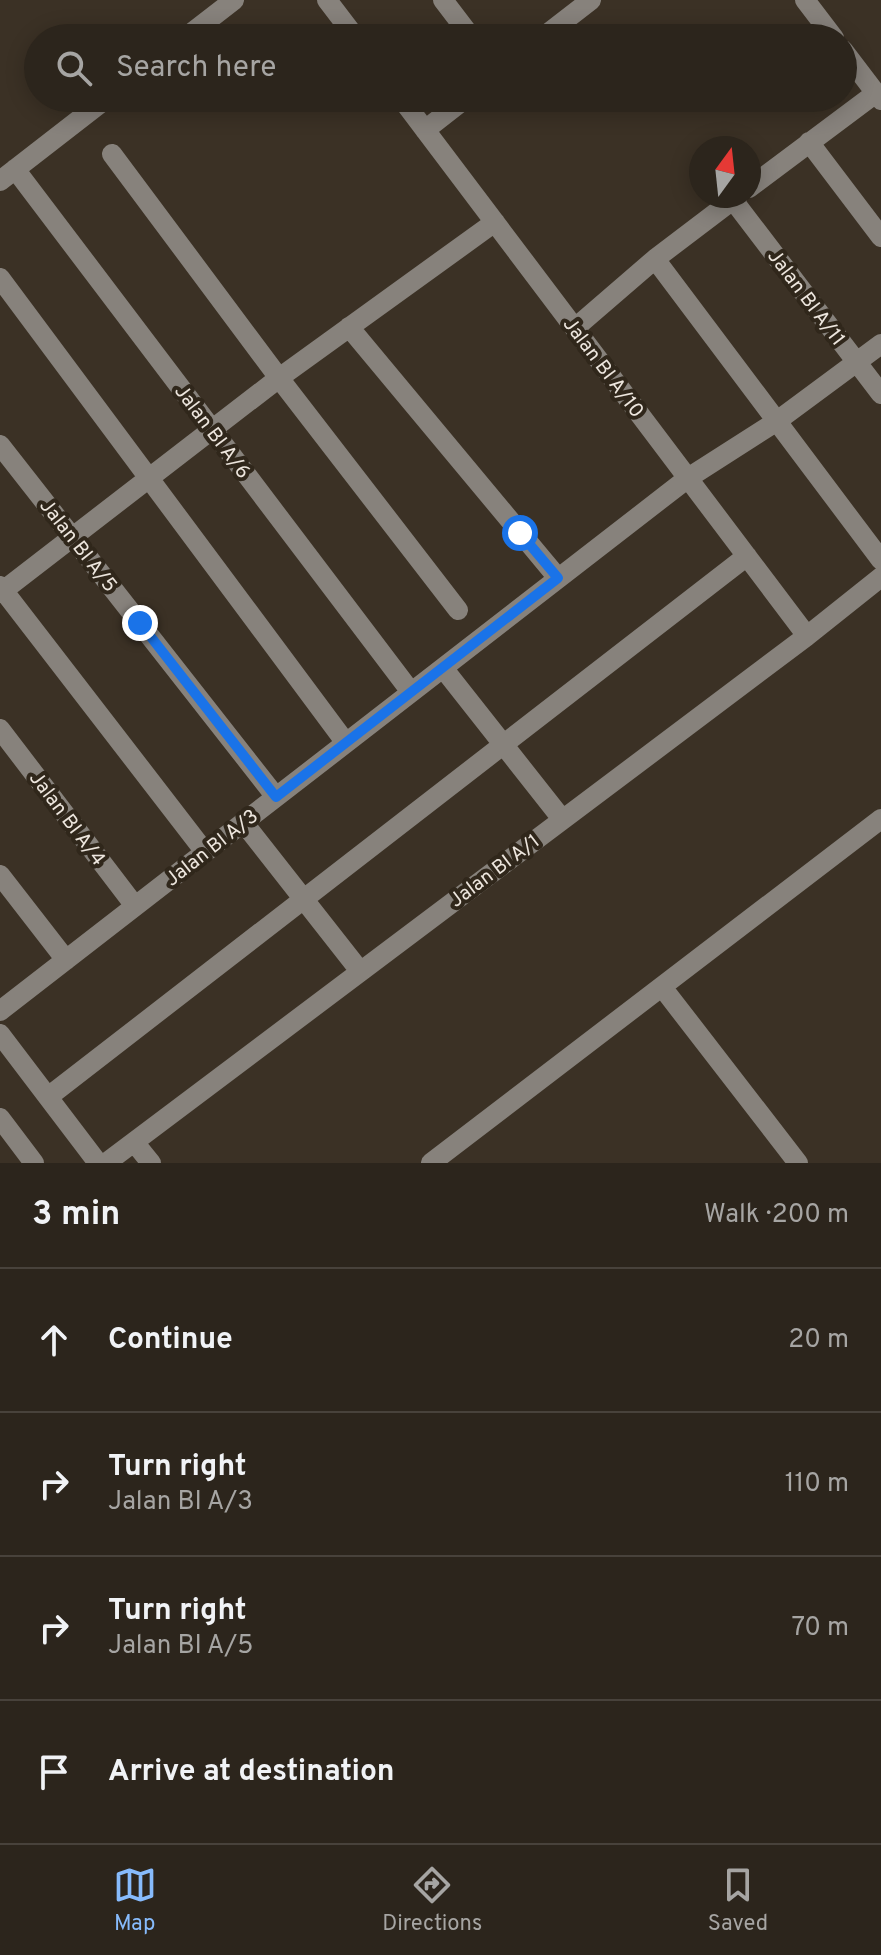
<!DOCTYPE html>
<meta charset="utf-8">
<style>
body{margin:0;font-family:Overpass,sans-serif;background:#383129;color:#f1f3f6}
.compass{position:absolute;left:689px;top:136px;width:72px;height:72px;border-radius:50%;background:#2c251c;box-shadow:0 4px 20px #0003;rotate:15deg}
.stop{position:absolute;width:24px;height:24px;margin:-18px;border:6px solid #1a73e8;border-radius:50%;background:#fff}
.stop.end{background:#1a73e8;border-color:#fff;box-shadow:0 2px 8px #0008}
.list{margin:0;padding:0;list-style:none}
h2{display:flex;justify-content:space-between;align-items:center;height:104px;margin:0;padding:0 32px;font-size:34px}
h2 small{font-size:26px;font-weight:400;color:#a6a5a3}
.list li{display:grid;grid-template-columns:52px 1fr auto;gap:24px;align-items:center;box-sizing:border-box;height:144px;padding:0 32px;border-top:2px solid #48423b}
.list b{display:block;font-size:30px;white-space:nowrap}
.list p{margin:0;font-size:26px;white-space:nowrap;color:#a6a5a3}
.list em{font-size:26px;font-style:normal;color:#a6a5a3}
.icon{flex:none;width:44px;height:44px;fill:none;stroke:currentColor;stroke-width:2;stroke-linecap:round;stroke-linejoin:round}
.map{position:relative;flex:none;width:881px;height:1163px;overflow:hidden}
.search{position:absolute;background:#2c251c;box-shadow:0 4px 20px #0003;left:24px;right:24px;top:24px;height:88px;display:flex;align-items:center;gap:20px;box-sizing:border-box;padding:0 28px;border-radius:44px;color:#a6a5a3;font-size:30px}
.sheet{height:680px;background:#2c251c}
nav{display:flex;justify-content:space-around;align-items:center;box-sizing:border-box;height:112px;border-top:2px solid #48423b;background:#2c251c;font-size:22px;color:#a6a5a3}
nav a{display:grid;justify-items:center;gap:4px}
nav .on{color:#87bbfc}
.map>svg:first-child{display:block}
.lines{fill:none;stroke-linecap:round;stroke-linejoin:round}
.minor{stroke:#87827c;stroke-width:20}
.route{stroke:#1a73e8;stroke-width:10}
.labels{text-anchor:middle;stroke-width:8;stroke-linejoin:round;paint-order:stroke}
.street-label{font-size:20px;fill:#ede6de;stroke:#30271b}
</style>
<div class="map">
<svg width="881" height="1163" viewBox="0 0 881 1163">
<rect width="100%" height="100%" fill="#3b3125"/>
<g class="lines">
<!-- minor -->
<path class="minor" d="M327 0 356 38
M443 0 472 38
M805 0 834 38
M185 38 234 0
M542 38 591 0
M843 50 881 100
M401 98 807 636
M425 130 466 98
M809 142 881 237
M112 154 279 378 458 610
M15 169 411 692
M0 181 107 98
M749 188 876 93
M733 200 881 394
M655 259 881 560
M0 278 346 743
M349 327 558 578
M575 328 655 259 738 196
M0 445 276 797
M0 586 205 852
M0 593 279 378 495 222
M443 668 562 819
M0 729 135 906
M243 822 360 971
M0 875 66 960
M662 987 798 1163
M0 1011 688 478 777 421 881 344
M0 1034 98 1163
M48 1097 747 556
M0 1118 34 1163
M134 1142 151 1163
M106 1163 807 636 881 577
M431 1163 881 819"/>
</g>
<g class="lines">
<!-- route -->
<path class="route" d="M140 623 276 797 558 578 520 533"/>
</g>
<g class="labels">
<!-- street labels -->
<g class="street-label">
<text transform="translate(807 297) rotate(53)" y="7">Jalan BI A/11</text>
<text transform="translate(604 367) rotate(53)" y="7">Jalan BI A/10</text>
<text transform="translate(213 431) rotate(53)" y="7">Jalan BI A/6</text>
<text transform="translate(79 545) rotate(52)" y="7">Jalan BI A/5</text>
<text transform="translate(68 818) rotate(53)" y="7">Jalan BI A/4</text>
<text transform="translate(211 847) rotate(-38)" y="7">Jalan BI A/3</text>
<text transform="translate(494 870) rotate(-37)" y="7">Jalan BI A/1</text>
</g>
</g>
</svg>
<svg class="compass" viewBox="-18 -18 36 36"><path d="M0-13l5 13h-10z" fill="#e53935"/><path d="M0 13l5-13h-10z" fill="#a6a5a3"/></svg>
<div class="stop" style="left:520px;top:533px"></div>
<div class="stop end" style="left:140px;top:623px"></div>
<div class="search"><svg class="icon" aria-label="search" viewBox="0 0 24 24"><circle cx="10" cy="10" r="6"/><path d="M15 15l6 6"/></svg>Search here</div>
</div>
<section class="sheet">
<h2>3 min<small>Walk · 200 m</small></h2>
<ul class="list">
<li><svg class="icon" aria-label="ahead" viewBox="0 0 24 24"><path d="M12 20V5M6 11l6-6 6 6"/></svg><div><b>Continue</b></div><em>20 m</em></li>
<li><svg class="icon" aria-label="right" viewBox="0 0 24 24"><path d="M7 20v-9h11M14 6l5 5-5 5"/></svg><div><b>Turn right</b><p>Jalan BI A/3</p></div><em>110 m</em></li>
<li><svg class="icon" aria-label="right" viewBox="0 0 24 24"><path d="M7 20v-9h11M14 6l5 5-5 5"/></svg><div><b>Turn right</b><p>Jalan BI A/5</p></div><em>70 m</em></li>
<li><svg class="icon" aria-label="arrive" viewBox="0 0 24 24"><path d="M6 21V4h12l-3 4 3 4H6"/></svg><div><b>Arrive at destination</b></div></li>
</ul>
</section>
<nav>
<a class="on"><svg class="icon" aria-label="map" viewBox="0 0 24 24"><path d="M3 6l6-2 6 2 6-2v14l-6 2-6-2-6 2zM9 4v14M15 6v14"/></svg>Map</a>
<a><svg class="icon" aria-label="directions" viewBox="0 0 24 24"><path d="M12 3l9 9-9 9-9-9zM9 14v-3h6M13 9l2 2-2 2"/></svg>Directions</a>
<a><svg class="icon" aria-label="saved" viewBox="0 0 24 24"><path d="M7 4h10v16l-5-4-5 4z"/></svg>Saved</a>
</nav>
